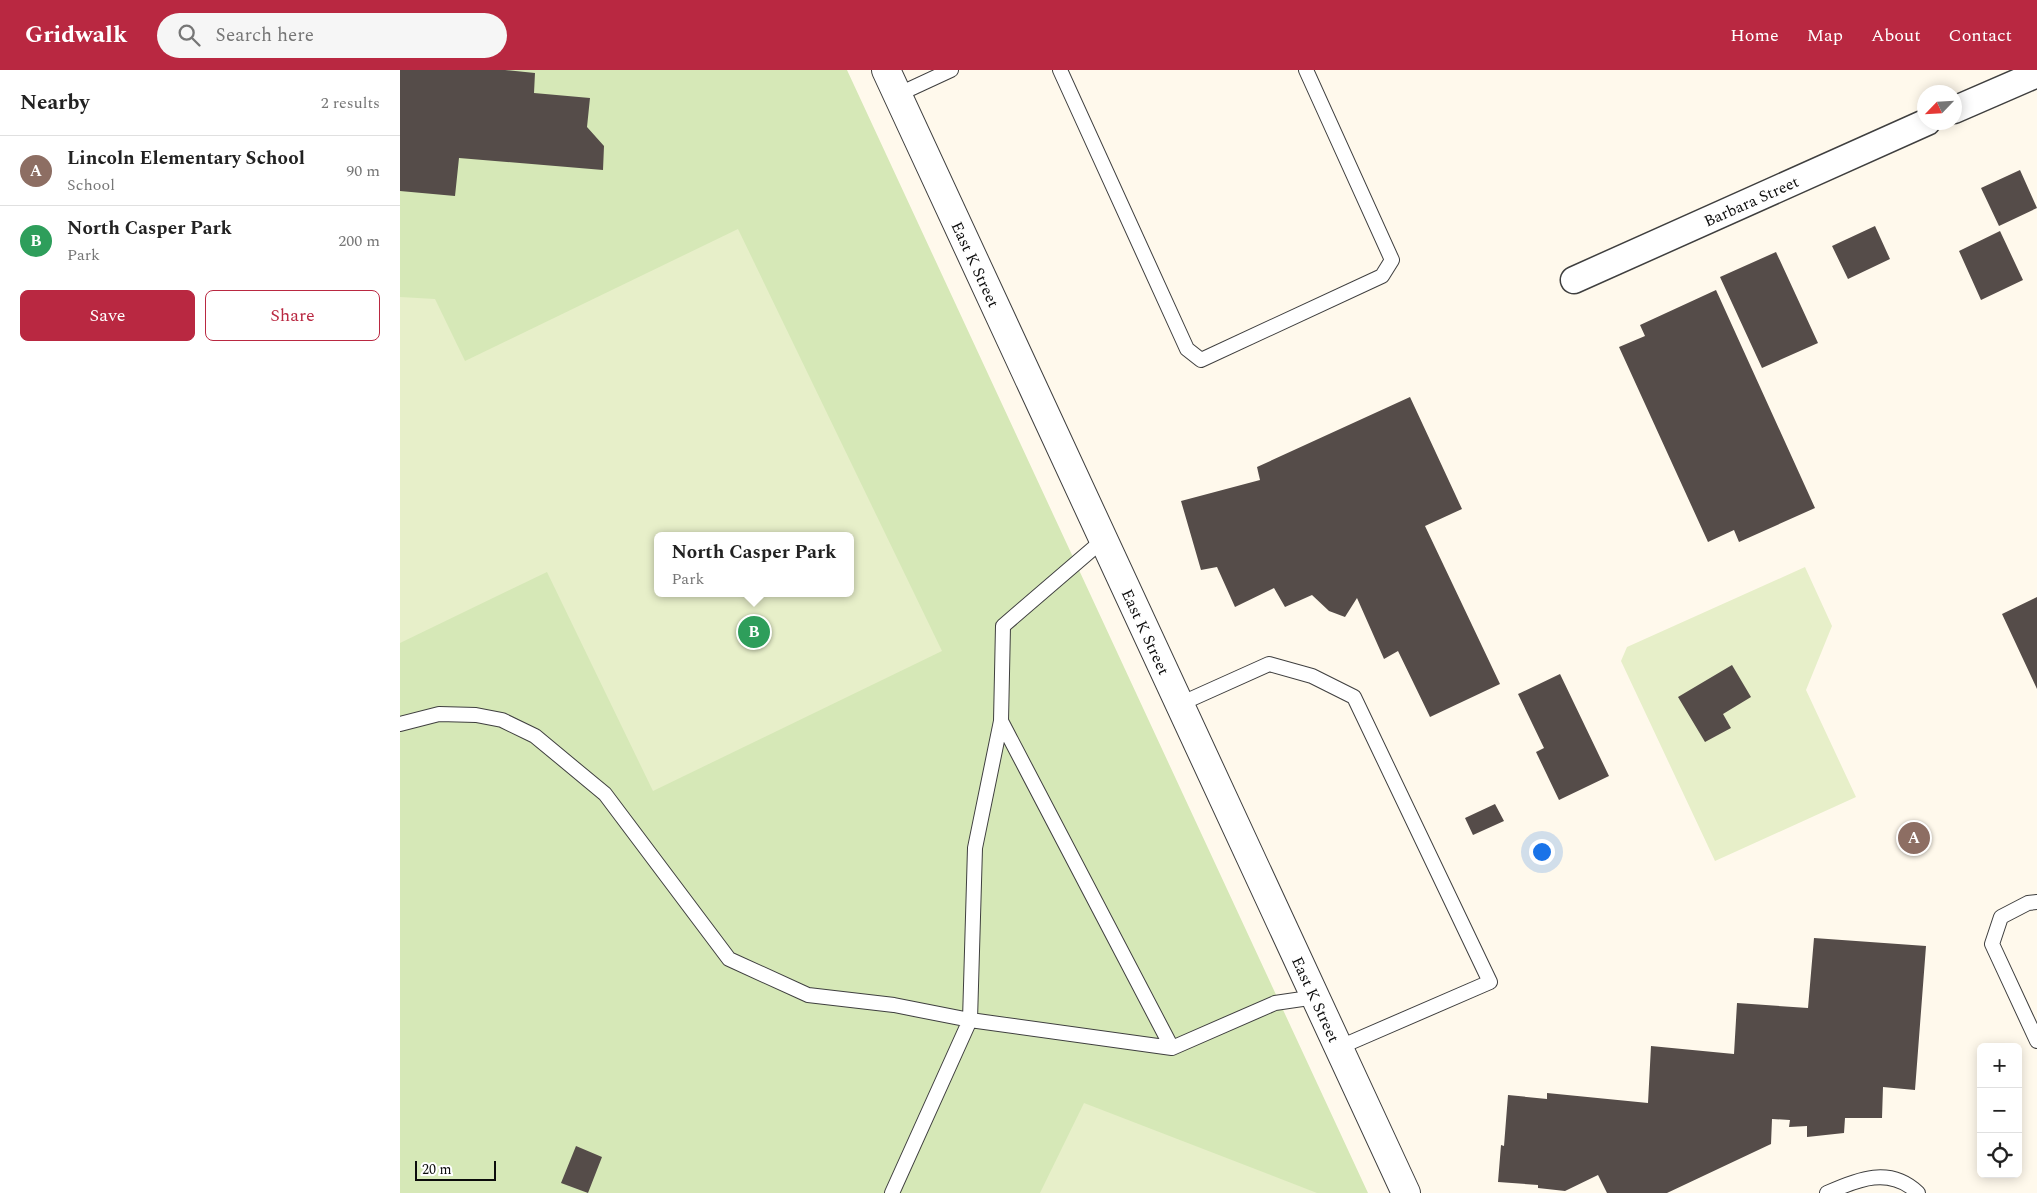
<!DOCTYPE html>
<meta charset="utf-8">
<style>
body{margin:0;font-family:Spectral,serif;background:#f6f6f6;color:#222}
.controls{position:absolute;right:15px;bottom:15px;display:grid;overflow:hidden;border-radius:8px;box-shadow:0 2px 12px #0003}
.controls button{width:45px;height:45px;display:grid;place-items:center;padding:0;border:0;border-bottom:1px solid #e0e0e0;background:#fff;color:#222;font:25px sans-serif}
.compass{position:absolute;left:1517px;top:15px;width:45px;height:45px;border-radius:50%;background:#fff;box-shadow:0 2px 12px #0003;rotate:245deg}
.scale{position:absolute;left:15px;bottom:12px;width:81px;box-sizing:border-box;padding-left:5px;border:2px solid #0c0c0c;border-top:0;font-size:14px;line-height:18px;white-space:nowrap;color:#0c0c0c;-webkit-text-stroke:4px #fff;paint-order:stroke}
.you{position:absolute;left:1141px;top:781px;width:18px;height:18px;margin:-12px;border:4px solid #fff;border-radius:50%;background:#1a73e8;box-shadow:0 0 0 8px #1a73e833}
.badge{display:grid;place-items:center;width:32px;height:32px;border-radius:50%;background:#b92841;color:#fff;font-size:16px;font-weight:700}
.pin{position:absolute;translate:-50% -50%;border:2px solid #fff;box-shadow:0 1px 5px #0006}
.popup{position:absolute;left:254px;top:462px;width:200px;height:65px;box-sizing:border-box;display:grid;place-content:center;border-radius:8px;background:#fff;filter:drop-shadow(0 1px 4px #0005);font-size:16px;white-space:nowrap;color:#767676}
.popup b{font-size:19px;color:#222}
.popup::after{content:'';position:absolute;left:50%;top:100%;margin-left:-10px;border:10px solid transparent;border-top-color:#fff}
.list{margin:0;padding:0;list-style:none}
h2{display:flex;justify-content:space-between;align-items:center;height:65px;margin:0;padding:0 20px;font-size:21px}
h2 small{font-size:16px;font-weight:400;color:#767676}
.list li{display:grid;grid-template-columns:32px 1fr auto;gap:15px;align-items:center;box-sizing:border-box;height:70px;padding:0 20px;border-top:1px solid #e0e0e0}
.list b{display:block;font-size:19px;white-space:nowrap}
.list p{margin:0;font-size:16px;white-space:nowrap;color:#767676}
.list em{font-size:16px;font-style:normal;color:#767676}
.actions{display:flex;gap:10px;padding:15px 20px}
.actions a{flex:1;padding:11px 0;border:1px solid #b92841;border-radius:8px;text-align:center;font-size:18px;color:#b92841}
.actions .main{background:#b92841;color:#fff}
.icon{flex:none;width:28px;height:28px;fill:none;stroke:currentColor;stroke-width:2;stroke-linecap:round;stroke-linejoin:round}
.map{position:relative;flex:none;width:1637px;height:1123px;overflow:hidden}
header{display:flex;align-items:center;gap:30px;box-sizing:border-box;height:70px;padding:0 25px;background:#b92841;color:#fff}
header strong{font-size:24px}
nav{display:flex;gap:28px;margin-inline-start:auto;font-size:18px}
.search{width:350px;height:45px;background:#f6f6f6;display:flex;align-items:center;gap:12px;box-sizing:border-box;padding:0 18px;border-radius:28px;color:#767676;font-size:19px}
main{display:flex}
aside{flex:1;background:#fff}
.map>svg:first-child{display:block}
.green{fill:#d6e8b7;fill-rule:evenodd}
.pitch{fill:#e7efc9;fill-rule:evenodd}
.building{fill:#554c49}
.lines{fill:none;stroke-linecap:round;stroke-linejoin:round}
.service-casing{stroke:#3f3f3f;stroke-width:16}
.minor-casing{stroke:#3f3f3f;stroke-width:29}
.tertiary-casing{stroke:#3f3f3f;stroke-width:30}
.service{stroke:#fff;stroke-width:14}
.minor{stroke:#fff;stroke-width:26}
.tertiary{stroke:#fff;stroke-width:28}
.labels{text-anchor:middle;stroke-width:5;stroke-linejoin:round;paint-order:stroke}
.street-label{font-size:16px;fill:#0c0c0c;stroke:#fff}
</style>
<header>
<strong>Gridwalk</strong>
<div class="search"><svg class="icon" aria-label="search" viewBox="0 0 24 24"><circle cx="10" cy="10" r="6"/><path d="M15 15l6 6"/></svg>Search here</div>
<nav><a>Home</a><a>Map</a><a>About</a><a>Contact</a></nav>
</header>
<main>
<aside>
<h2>Nearby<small>2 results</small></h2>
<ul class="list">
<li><span class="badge" style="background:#8d6e63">A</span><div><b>Lincoln Elementary School</b><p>School</p></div><em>90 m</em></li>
<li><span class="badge" style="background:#2e9e5b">B</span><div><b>North Casper Park</b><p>Park</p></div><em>200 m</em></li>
</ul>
<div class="actions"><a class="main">Save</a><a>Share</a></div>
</aside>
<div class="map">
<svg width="1637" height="1123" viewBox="0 0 1637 1123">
<rect width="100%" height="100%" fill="#fff9ec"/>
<!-- green -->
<path class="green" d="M0 0H447L968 1123H0ZM258 466H450V523H258Z"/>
<!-- pitch -->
<path class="pitch" d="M338 159 542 581 253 721 147 502 0 573V227L35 229 65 291ZM258 466H450V523H258Z
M1405 497 1432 556 1406 620 1456 727 1315 791 1221 591 1227 577Z
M684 1033 917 1123H640Z"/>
<!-- building -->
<path class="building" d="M0 0H105L135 3 134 23 190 28 187 57 204 76 203 100 59 88 55 126 0 121Z
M1620 100 1637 138 1599 156 1581 118Z
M1475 156 1490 189 1448 209 1432 176Z
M1600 161 1623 210 1581 230 1559 181Z
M1376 182 1418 273 1362 298 1320 207Z
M1316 220 1415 438 1339 472 1334 460 1308 472 1219 277 1245 266 1240 255Z
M1010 327 1062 439 1025 456 1100 614 1030 647 998 581 984 589 957 528 945 547 929 541 912 525 885 537 874 518 835 537 817 497 801 500 781 431 860 410 857 397Z
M1637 527V619L1602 544Z
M1332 595 1351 627 1323 644 1331 658 1305 672 1278 627Z
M1160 604 1209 706 1159 730 1136 682 1144 678 1118 624Z
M1095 734 1104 751 1073 765 1065 748Z
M1414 868 1526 876 1515 1020 1483 1017 1482 1048H1445L1444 1063 1407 1067V1056L1389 1057 1390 1050 1372 1049 1371 1074 1267 1123H1207L1198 1105 1165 1121 1138 1118V1115L1098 1112 1101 1075 1104 1076 1108 1025 1147 1029V1023L1248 1033 1251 976 1334 984 1337 933 1408 938Z
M176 1076 202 1087 188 1123 161 1113Z"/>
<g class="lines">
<defs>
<path id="service" d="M660 0 787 279 801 290 982 206 992 190 906 0
M497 25 551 0
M703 470 603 556 601 651 772 978
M780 634 869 594 912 606 954 627 1090 912 940 977
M601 651 575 778 570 950 772 978 875 933 916 927
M0 654 39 644 76 645 102 650 135 666 205 724 329 889 408 925 494 935 570 950 492 1123
M1637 832 1628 833 1601 847 1592 874 1637 971
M1427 1123C1458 1109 1490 1096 1518 1123"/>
<g id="minor">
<path d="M1554 40 1637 4"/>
<path id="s1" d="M1174 210 1527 52"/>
</g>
<g id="tertiary">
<path id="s2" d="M486 0 1006 1123"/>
</g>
</defs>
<!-- service casing -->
<use href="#service" class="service-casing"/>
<!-- minor casing -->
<use href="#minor" class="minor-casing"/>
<!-- tertiary casing -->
<use href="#tertiary" class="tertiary-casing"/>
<!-- service -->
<use href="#service" class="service"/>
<!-- minor -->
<use href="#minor" class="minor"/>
<!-- tertiary -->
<use href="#tertiary" class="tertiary"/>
</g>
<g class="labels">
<!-- street labels -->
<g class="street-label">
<text dy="6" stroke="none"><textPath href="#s1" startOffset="194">Barbara Street</textPath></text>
<text dy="6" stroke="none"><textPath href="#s2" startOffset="214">East K Street</textPath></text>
<text dy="6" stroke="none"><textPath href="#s2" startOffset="619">East K Street</textPath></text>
<text dy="6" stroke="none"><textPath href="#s2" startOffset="1024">East K Street</textPath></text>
</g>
</g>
</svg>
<div class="controls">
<button>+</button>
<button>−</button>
<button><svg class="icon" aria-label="locate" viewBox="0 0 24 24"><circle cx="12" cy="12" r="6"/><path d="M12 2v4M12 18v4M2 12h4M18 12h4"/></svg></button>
</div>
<svg class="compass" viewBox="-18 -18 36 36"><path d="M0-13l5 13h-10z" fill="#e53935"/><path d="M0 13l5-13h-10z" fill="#767676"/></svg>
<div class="scale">20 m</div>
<div class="you"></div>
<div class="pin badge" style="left:1514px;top:768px;background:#8d6e63">A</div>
<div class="pin badge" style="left:354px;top:562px;background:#2e9e5b">B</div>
<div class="popup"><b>North Casper Park</b>Park</div>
</div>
</main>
